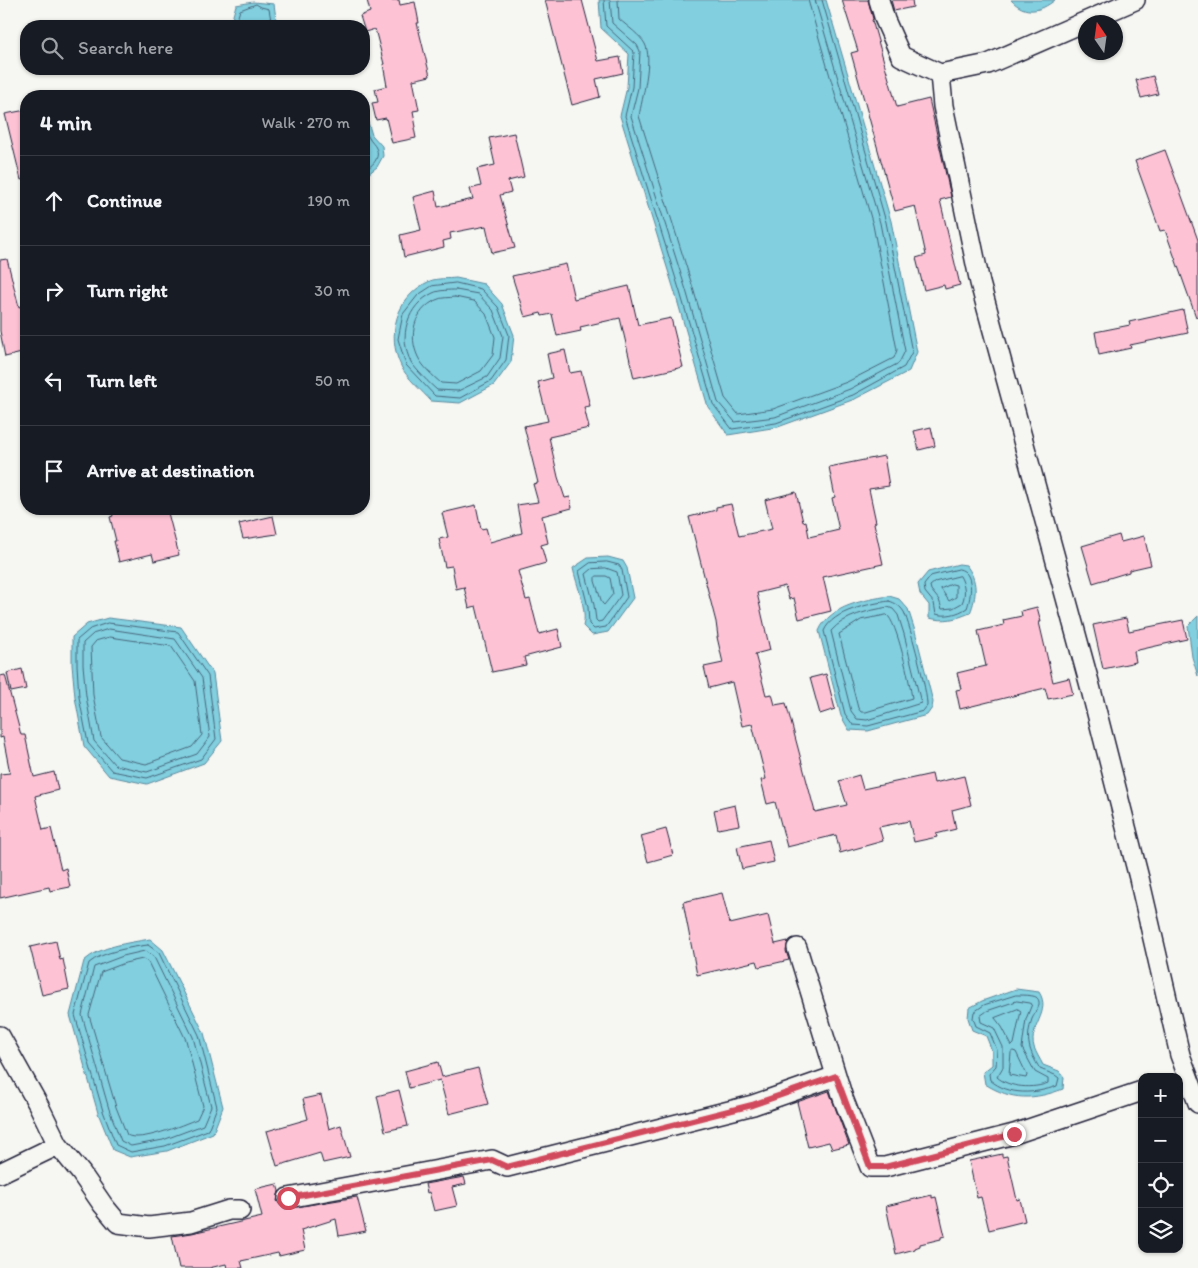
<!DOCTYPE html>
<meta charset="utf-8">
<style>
body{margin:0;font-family:Itim,sans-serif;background:#242831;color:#f1f3f6}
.controls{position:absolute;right:15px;bottom:15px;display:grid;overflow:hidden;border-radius:10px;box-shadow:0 1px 4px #0004}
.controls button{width:45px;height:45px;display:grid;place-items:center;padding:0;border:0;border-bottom:1px solid #363941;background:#171b24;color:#f1f3f6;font:25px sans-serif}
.compass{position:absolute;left:1078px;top:15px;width:45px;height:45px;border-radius:50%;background:#171b24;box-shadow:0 1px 4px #0004;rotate:347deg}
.stop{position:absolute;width:15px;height:15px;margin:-11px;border:4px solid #d1495b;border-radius:50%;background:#fff}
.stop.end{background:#d1495b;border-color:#fff;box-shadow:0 1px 5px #0008}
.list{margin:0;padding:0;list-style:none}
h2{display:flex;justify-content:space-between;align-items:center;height:65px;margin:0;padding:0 20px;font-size:21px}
h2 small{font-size:16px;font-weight:400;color:#9ea1a6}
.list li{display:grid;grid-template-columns:32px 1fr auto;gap:15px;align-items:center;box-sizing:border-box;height:90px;padding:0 20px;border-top:1px solid #363941}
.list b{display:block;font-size:19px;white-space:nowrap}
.list em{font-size:16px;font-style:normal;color:#9ea1a6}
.icon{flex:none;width:28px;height:28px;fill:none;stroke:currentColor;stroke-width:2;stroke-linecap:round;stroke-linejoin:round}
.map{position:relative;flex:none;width:1198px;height:1268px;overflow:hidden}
.search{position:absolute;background:#171b24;box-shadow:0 1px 4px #0004;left:20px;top:20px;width:350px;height:55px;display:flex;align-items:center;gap:12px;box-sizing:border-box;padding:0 18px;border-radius:20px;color:#9ea1a6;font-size:19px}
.panel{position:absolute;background:#171b24;box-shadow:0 1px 4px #0004;left:20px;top:90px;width:350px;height:425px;border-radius:20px}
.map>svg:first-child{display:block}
.water{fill:#81cfdf;stroke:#5b8a9d}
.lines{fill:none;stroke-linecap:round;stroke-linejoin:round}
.shore{stroke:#48677d;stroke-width:1}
.building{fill:#fdc3d5;stroke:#22223b}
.minor-casing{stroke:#22223b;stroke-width:22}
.minor{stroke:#f6f6f2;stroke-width:19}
.route{stroke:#d1495b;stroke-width:6}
</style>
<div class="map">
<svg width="1198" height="1268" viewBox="0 0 1198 1268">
<rect width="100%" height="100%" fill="#f6f6f2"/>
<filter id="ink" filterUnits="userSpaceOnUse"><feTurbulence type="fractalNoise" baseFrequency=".02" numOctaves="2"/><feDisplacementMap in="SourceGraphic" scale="10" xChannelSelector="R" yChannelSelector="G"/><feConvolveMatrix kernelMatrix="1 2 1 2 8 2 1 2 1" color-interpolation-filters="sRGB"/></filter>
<g filter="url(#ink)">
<!-- water -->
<path class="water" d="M599 0H826L891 221 917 352 909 371 855 399 778 427 728 435 708 407 675 293 620 116 627 87 629 54 601 28Z
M1011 0H1055C1040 12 1025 15 1011 0Z
M253 2 274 4 277 26H230L236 5Z
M364 109 372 135 382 146 383 156 377 167 368 174H364Z
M456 278 484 284 502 304 514 335 511 362 494 385 460 403 431 401C424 393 405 376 401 366 386 335 396 296 430 281 437 278 448 279 456 278Z
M608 557 623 561 627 568 633 598 608 632 592 635 583 626C588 610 576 584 573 568L588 558Z
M959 564 966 565C978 580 977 596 970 613 956 619 945 622 929 618V605L920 594 918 584 928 572Z
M889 596 899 599 908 609 915 631 933 702 932 708 927 715 868 731 849 730 841 716 819 631C830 605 865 600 889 596Z
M1198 616V676L1192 657 1188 626Z
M108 618 181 627 213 674 222 741 204 763 147 784 109 776 84 746 75 697 72 665V637L87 624Z
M150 939 163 950 204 1033 223 1107 213 1133 167 1151 130 1157 113 1150 98 1113 70 1015 84 961C100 946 128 943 150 939Z
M1016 989 1039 992C1052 1012 1028 1027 1034 1047 1036 1053 1040 1059 1043 1065L1059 1071 1064 1077 1063 1089C1034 1100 1012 1101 985 1084L983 1072 992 1065V1051L986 1036 972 1030 968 1018 969 1008 982 1001Z"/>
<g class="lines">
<!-- shore -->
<path class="shore" d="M604 0 606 26 634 52 632 87 625 116 680 292 713 404 732 429 776 423 853 395 904 367 912 352 886 222 822 0
M610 0 612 23 637 45 640 51 638 88 631 116 686 290 718 402 735 422 775 417 850 389 899 363 905 351 880 223 815 0
M618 0 619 19C628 27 640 35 645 44 653 59 642 99 639 116L693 288 725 398 738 414 773 409 847 382 894 358 897 350 873 225 808 0
M235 26 240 10 256 4 261 7 269 9 272 26
M364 123C365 128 366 134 369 138 371 142 375 145 376 148 381 157 372 168 364 169
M456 283 481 289 498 307 509 335 506 360 491 381 460 398 435 396 406 365 398 339 403 314 418 295 432 286Z
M456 290 478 294 493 310 503 336 500 358 487 377 458 391 437 390C430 384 416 370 411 362 398 337 407 305 433 293 439 290 449 290 456 290Z
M455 297 474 301 486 314 495 337 493 355 481 371 456 384 441 383C434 377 422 366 418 357 408 336 414 310 436 300 441 297 449 298 455 297Z
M607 562 619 565 622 570 627 597 606 627 594 629 589 624 588 607 579 571 590 563Z
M606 568 617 572 621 595 602 621 598 622 596 620 594 605 586 574 592 569Z
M959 569C975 572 971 597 967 608 958 614 946 617 936 614L934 603 925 592 924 585 931 576Z
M597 576H606L610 578 613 594 604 605 602 603 595 581V578Z
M960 576C965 584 966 595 962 603L953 608 942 609 939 600 931 590 930 586 935 582Z
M952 584 956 585V597L949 601 941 589Z
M889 601C896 603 900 606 904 612 910 625 928 693 927 706L923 711 868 726 853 725 845 714 824 631C833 610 870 604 889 601Z
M888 607 893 609 898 615 904 634 921 703 867 720 857 719 851 711 831 631C845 615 868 611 888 607Z
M887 615C897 621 910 684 912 698L866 712H861L858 708 839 634 861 620Z
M108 623 178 632 208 676 216 739 201 759 147 778 112 771 88 743 79 697 77 665V640L90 629Z
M109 629 175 639 202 678 210 737 197 754 147 772 115 765 94 741 86 696 83 665V643L93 634Z
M110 637 171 646 195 681 202 735 192 747 146 764 119 758 101 737 93 695 91 647 96 641Z
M148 945 159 953 199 1035 217 1107 208 1130 165 1146 131 1152 116 1145 103 1111 75 1015 89 963C102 952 131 947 148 945Z
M146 951 154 957 193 1037 211 1106 203 1125 163 1140 131 1146 121 1141 109 1109 82 1015 94 967 123 956Z
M144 959 148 962 186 1040 203 1106 197 1119C182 1125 140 1143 127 1135L116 1107 89 1015 101 972 125 963Z
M1016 995C1021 995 1032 995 1036 997 1044 1003 1034 1014 1032 1019 1025 1040 1029 1051 1040 1069L1055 1075 1059 1078 1057 1086C1035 1094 1009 1096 990 1080L989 1074 996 1066 997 1050 990 1033 976 1026 973 1018 974 1012 984 1005Z
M1017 1001 1030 1003 1032 1004 1026 1019 1022 1048 1035 1072 1048 1079V1083C1034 1089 1009 1088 997 1077L1003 1067V1047L994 1028 981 1022 980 1016 987 1011Z
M1018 1009 1021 1011 1014 1044 1012 1046 1002 1027 995 1018Z
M1013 1051 1016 1052 1027 1075 1026 1078 1009 1075 1011 1053Z"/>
</g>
<!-- building -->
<path class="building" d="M367 0H399L400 5 415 2 419 23H417L430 76 413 80 419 110 413 111 416 127 414 128 416 138 392 143 386 118 376 120 372 103 378 102 375 89 387 86 383 64H384L375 29 365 32 360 16 370 12Z
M545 0H582L598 61 620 57 623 73 596 79 600 97 572 105Z
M842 0H868L873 19 872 20 897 107 929 99 951 197 940 200 960 285 945 289 944 285 924 290 916 258 926 255 915 206 895 211 851 53 858 51Z
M891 0H912L913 7 894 11Z
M1153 76 1158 94 1141 98 1136 80Z
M26 110V179L21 180 5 114Z
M514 133 524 177 508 181 511 192 500 195 515 248 492 253 486 226 450 233 451 239 443 241 444 247 404 257 400 235 421 230 413 197 435 191 438 207 473 199 470 189 481 186 477 169 495 165 489 138Z
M1165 150 1198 240V316L1196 317 1165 230 1160 231 1135 161Z
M7 259 19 307 26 305V352L5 357 0 331V260Z
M566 264 574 299 629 286 638 325 671 318 683 367 634 378 620 318 580 327 581 331 557 336 552 314 542 316 541 313 525 317 512 276Z
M1183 310 1188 333 1130 345 1131 348 1099 355 1095 332 1130 325 1129 322Z
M565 350 570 373 581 371 590 406 584 407 589 428 549 437 558 477 565 498 570 497 572 508 542 516 548 543 541 545 546 563 518 571 526 600 530 599 539 634 558 629 562 647 524 657 526 665 492 672 476 606 469 608 464 587 456 589 452 566 445 567 439 539 448 537 442 513 476 505 481 529 486 528 490 542 522 533 517 505 538 502 533 484 538 483 524 426 548 421 538 382 552 378 547 354Z
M931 427 935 446 919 450 914 431Z
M884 456 889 486 869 489 876 522 874 523 883 564 823 577 831 611 799 619 794 598 789 599 785 586 757 593 770 650 755 654 766 695 772 694 775 705 786 703 815 812 847 805 839 781 859 775 863 789 932 774 934 783 964 776 971 805 952 810 956 829 936 834 937 837 914 842 909 821 879 827 883 841 840 853 836 835 787 847 775 802 767 804 761 780 766 779 752 724 742 726 732 682 709 688 704 667 723 663 717 637H718L716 622 689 517 716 510V507L731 504 739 536 772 529 765 500 796 492 803 522 806 521 809 537 839 530 832 498 835 497 829 467Z
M111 509H167L179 555 154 561 152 554 119 562 114 541H116L110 517 113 516Z
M273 516 277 534 243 539 239 524Z
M1119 535 1121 542 1144 536 1151 565 1129 570V572L1093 583 1082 546Z
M1037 607 1041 622H1039L1053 682 1069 678 1073 694 1048 699 1045 688 960 709 956 690 961 689 957 673 986 666 978 631 1004 625 1003 620 1022 616 1021 611Z
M1126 618 1129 631 1183 620 1187 639 1134 651 1136 662 1103 669 1093 625Z
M22 669 26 689 11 692 7 673Z
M826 674 835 709 820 714 810 678Z
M5 675 21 735H25L34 777 54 772 58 790 35 796 43 830 51 828 61 870 66 868 70 887 50 891 49 887 0 898V774L10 773 3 737 0 738V676Z
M735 805 739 825 718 829 714 810Z
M666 829 673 855 648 862 641 836Z
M769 840 774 862 742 869 737 847Z
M722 893 730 924 768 915 775 944 788 941 786 951 789 960 759 967 757 961 697 975 683 902Z
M56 941 60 960 63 959 69 989 42 995 30 947Z
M438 1062 442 1077 478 1068 488 1104 449 1114 440 1080 409 1088 405 1071Z
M399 1090 408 1126 385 1131 377 1096Z
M829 1091 849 1145 832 1149 829 1142 808 1147 797 1102Z
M321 1095 329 1129 341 1125 350 1157 323 1163 320 1153 277 1166 267 1131 308 1119 303 1099Z
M1002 1154V1157L1007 1156 1017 1200 1020 1199 1025 1221 989 1230 981 1197 977 1198 969 1161Z
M464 1177 466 1184 452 1187 457 1206 434 1211 429 1192 427 1193 425 1184Z
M277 1184 279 1191 277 1201 284 1209 357 1197 366 1231 339 1236 336 1219 301 1230 305 1250 279 1256 278 1253 241 1261 243 1268H227L226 1264 209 1268H179L172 1236 192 1233 262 1217 255 1189Z
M932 1195V1198L936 1197 945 1236 941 1237V1239L920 1244V1246L915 1248V1249L896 1254 886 1206Z"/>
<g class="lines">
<defs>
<path id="minor" d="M879 0 885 20 901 56 940 74 988 64 1135 0
M940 74 943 106 980 283 1089 682 1139 878 1180 1055 1198 1103
M797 948 843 1098 870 1167H885L1014 1134 1142 1091
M0 1036 39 1106 58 1145 81 1173 103 1205 118 1223 149 1227 191 1222 229 1210H240
M0 1173 58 1145
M288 1198 492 1160 507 1167 753 1105 836 1076"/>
</defs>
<!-- minor casing -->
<use href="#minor" class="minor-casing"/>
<!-- minor -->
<use href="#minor" class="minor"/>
</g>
</g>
<g class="lines" filter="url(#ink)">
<!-- route -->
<path class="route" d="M288 1198 492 1160 507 1167 752 1105 836 1076 870 1167H885L1014 1134"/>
</g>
</svg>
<div class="controls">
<button>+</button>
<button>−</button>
<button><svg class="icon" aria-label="locate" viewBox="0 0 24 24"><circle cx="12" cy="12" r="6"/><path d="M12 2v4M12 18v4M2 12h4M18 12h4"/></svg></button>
<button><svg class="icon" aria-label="layers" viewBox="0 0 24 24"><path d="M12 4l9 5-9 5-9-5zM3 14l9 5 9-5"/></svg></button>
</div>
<svg class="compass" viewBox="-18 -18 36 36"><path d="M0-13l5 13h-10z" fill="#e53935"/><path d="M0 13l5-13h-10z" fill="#9ea1a6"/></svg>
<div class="stop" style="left:288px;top:1198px"></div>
<div class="stop end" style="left:1014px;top:1134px"></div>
<div class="search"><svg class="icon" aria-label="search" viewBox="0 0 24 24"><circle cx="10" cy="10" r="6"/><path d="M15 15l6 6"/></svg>Search here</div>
<section class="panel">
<h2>4 min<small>Walk · 270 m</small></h2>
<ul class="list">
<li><svg class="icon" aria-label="ahead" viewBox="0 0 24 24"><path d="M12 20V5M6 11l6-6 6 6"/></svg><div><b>Continue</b></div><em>190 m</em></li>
<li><svg class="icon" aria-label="right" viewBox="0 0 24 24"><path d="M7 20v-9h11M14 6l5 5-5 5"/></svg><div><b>Turn right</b></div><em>30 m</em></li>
<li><svg class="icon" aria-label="left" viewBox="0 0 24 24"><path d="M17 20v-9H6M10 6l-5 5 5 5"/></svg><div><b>Turn left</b></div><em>50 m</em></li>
<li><svg class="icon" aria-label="arrive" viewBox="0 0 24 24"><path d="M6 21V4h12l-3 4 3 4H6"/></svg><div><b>Arrive at destination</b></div></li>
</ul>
</section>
</div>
